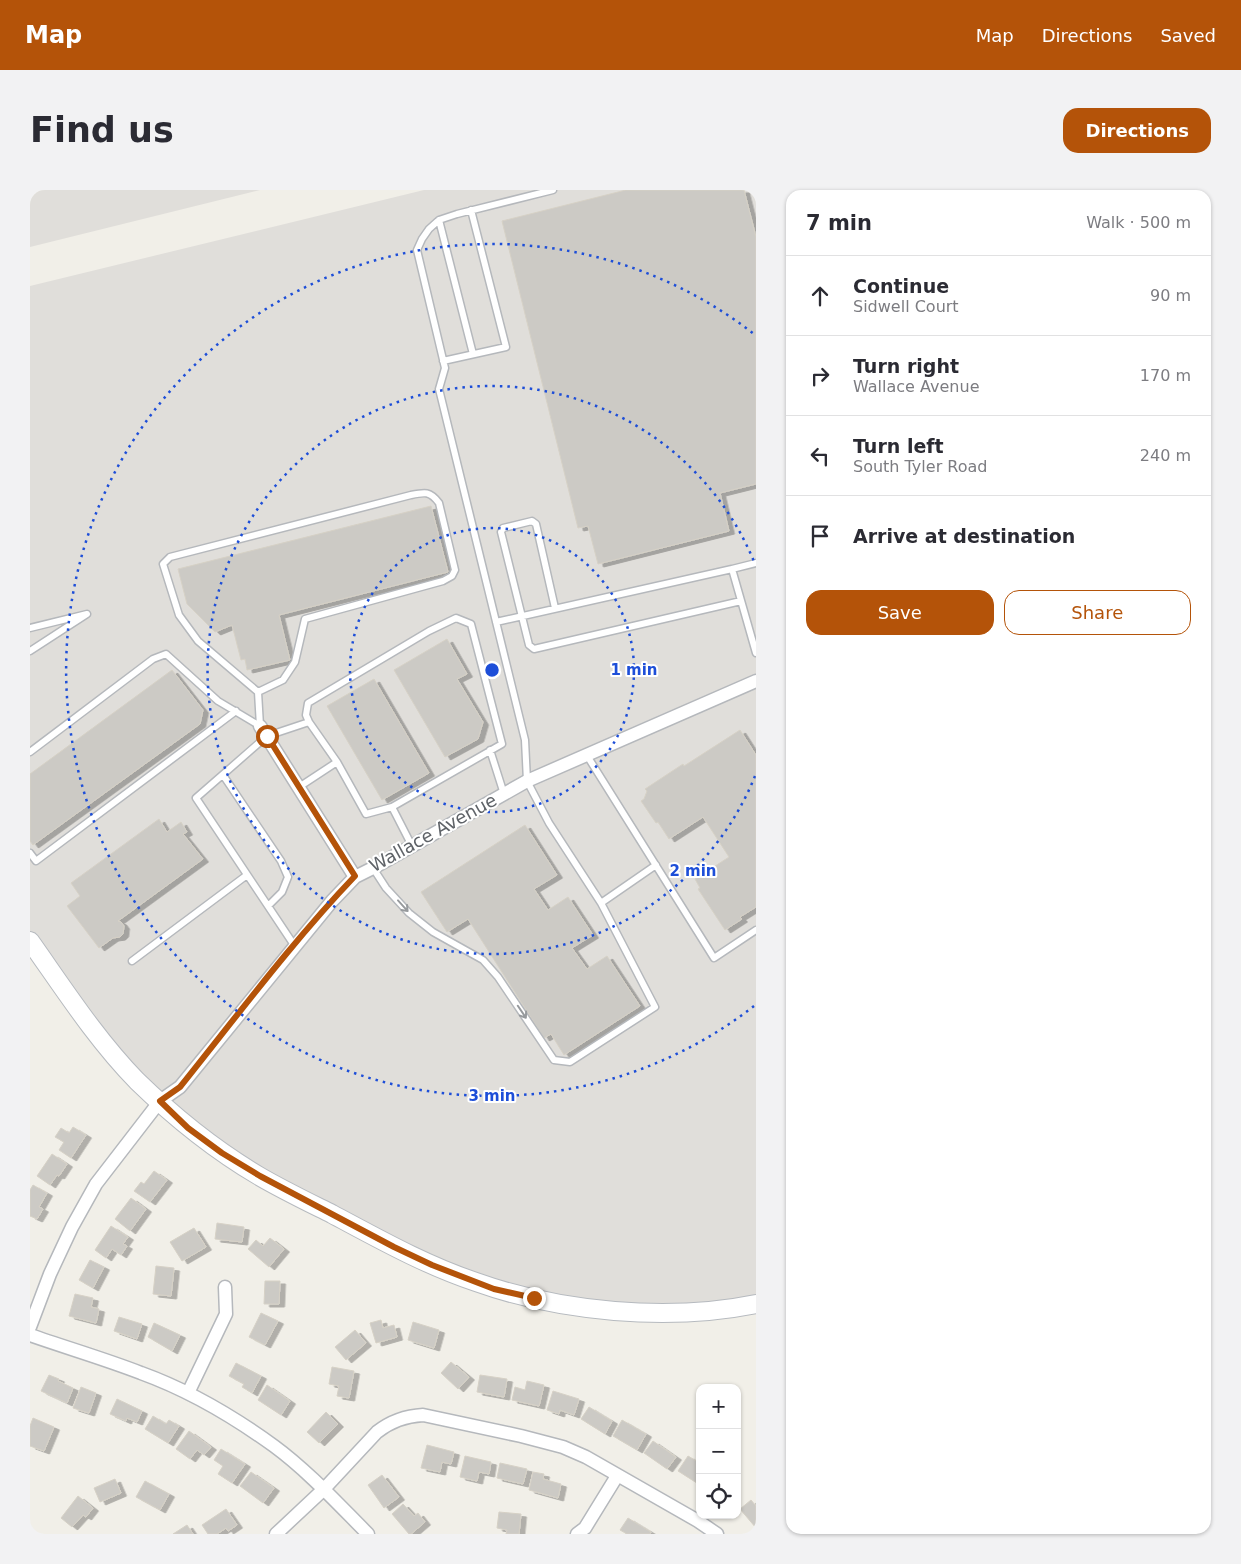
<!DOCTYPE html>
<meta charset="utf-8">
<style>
body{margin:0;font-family:"DejaVu Sans",sans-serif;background:#f2f2f3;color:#2b2b33}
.controls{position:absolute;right:15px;bottom:15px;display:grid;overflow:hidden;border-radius:10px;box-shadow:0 1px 4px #0004}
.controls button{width:45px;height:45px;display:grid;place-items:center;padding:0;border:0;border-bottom:1px solid #e1e1e2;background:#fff;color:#2b2b33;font:25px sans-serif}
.stop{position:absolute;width:15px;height:15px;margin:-11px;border:4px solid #b45309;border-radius:50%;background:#fff}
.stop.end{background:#b45309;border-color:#fff;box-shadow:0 1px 5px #0008}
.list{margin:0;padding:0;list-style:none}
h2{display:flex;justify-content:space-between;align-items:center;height:65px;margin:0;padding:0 20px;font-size:21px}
h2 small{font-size:16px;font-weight:400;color:#7c7c81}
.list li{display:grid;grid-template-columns:32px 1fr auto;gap:15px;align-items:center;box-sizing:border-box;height:80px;padding:0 20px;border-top:1px solid #e1e1e2}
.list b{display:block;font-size:19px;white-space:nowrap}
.list p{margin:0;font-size:16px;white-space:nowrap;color:#7c7c81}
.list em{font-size:16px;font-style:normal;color:#7c7c81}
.actions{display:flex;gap:10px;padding:15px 20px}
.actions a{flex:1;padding:11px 0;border:1px solid #b45309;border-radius:15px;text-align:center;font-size:18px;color:#b45309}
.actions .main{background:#b45309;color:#fff}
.icon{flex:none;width:28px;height:28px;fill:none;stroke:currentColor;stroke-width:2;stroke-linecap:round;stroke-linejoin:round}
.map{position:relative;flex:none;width:726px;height:1344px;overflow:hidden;border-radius:15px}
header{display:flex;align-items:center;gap:30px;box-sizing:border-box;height:70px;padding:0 25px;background:#b45309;color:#fff}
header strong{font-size:24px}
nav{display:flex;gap:28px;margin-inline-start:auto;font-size:18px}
.intro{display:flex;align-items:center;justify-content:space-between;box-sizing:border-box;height:120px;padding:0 30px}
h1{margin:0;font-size:35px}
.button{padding:12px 22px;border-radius:15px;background:#b45309;color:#fff;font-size:18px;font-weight:700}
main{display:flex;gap:30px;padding:0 30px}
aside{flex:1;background:#fff;border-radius:15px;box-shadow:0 1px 4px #0004}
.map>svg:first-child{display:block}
.industrial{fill:#e0deda}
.building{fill:#cccac5;stroke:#d6d1c6;filter:url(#shadow)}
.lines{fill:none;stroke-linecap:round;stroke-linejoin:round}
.lane-casing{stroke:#b5b8bc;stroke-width:9}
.street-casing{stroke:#b5b8bc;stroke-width:15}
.secondary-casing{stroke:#b6babf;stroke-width:20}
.lane{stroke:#fff;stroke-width:6}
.street{stroke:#fff;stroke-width:12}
.secondary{stroke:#fff;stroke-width:18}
.oneway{stroke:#979a9d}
.route{stroke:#b45309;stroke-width:6}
.ring{fill:none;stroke:#1d4ed8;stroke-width:2.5;stroke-dasharray:2.5 5}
.labels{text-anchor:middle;stroke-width:4;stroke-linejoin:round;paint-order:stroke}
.street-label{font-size:18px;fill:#5f6368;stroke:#fff}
.centre{fill:#1d4ed8;stroke:#fff;stroke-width:2.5}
.ring-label{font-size:15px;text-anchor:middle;font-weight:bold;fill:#1d4ed8;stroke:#fff;stroke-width:4;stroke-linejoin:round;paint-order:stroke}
</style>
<header>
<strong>Map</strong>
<nav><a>Map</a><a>Directions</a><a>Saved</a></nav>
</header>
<div class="intro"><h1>Find us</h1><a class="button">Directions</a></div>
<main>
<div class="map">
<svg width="726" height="1344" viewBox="0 0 726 1344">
<defs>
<filter id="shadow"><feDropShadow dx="5.5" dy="3" stdDeviation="0" flood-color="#0004"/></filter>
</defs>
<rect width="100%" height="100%" fill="#f1efe8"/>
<!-- industrial -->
<path class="industrial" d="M0 0H230L0 57Z
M394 0H726V1106L685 1114 620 1116 555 1112 475 1095 380 1059 210 968 142 913 76 847 0 742V96Z"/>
<!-- building -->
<path class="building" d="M596 0H714L726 47V294L690 303 699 341 568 374 558 336 548 338 472 31Z
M401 316 418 382 249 425 260 470 217 480 215 469 211 470 202 435 185 442 157 414 148 379Z
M417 449 437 484 427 489 453 532 448 549 415 567 364 480Z
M142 480 173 520 170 534 3 655 0 651V584Z
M344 489 399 583 352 610 297 516Z
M710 540 726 565V717L710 727 712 729 695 740 668 699 670 698 665 689 699 667 673 627 639 649 628 632 626 633 611 611 614 609 617 601 615 599 653 574 654 576Z
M129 629 137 642 151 632 157 642 153 644 173 669 88 731 91 732 94 736 93 744 90 747 83 748 69 758 37 716 50 706 41 693Z
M495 635 527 685 504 699 518 720 538 707 563 745 542 758 557 779 577 766 610 816 534 865 521 844 514 848 438 729 417 742 391 702Z
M43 937 56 945 41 968 29 960 34 952 25 947 31 938 39 943Z
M22 964 37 974 29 986 27 985 20 995 7 986Z
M124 981 137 990 120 1012 104 1001 111 992 114 994Z
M3 995 17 1003 9 1017 13 1019 7 1029 0 1026V1000Z
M101 1008 116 1019 100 1041 85 1029Z
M187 1033 214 1037 212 1052 185 1049Z
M81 1036 98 1047 93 1054 97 1056 91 1065 82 1059 76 1068 65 1060Z
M164 1038 176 1057 152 1071 140 1052Z
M240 1048 254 1059 239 1077 218 1059 226 1050 233 1056Z
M60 1070 74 1077 63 1098 49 1090Z
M126 1076 144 1078 141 1106 123 1104Z
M235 1091H250L249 1114H234Z
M45 1104 63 1108 61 1117 69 1119 66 1133 39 1126Z
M231 1123 248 1131 235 1155 219 1147Z
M89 1127 112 1134 107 1149 84 1141Z
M351 1130 353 1138 364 1135 367 1147 346 1153 340 1133Z
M383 1132 409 1140 404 1158 378 1150Z
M124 1133 150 1145 142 1161 118 1147Z
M325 1140 336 1153 316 1170 305 1157Z
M421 1172 439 1187 428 1199 411 1183Z
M206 1173 231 1186 222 1203 212 1197 214 1194 199 1186Z
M302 1177 324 1181 319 1208 307 1206 309 1196 299 1194Z
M19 1185 29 1189 28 1191 43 1198 37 1213 11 1201Z
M450 1185 477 1189 474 1207 447 1202Z
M497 1191 514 1195 509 1216 482 1210 485 1197 495 1200Z
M237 1195 260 1211 251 1225 228 1210Z
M51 1197 66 1203 59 1223 43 1218Z
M523 1201 549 1209 544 1225 530 1220 529 1224 517 1220Z
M87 1209 112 1221 107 1232 97 1228 96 1231 80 1224Z
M559 1217 582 1231 575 1244 551 1229Z
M296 1222 308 1234 289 1253 277 1242Z
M123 1226 136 1234 139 1230 149 1236 138 1253 115 1239Z
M3 1228 24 1237 14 1261 0 1256V1236Z
M592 1230 616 1244 607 1260 583 1246Z
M159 1241 181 1257 174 1265 167 1260 160 1269 146 1259Z
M623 1251 646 1267 637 1279 614 1263Z
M397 1255 424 1262 421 1274 412 1272 410 1282 391 1278Z
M191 1259 215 1274 202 1293 188 1284 193 1276 184 1270Z
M435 1266 461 1272 459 1284 449 1282 447 1291 430 1287Z
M658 1266 670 1273V1295L648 1281Z
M470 1273 497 1279 493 1294 467 1288Z
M221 1282 244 1298 233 1313 210 1296Z
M503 1282 514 1284 513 1289 531 1294 528 1308 499 1300Z
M352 1285 369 1307 354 1318 338 1295Z
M85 1289 91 1303 70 1312 64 1298Z
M115 1291 139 1304 130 1320 106 1307Z
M48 1306 63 1318 56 1327 53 1325 42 1337 31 1328Z
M721 1310 726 1316V1338L710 1319Z
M373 1314 384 1326 388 1323 395 1332 381 1344H379L362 1324Z
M196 1319 207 1335 198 1341 196 1338 187 1344H178L172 1335Z
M469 1322 491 1324 489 1344H476L477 1340 467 1338Z
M598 1328 621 1342 620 1344H597L590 1340Z
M157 1335 163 1344H143Z"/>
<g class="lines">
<defs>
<path id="lane" d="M523 0 427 24 409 30 399 39 392 49 387 60 415 178 409 199 495 550 497 591 519 633 571 713 626 675
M409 30 443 164
M413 171 476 157 441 20
M702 379 726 373
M525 418 506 334 502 331 473 338 471 342 499 455 504 459 711 411
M426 428 441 434 472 554 362 617 336 624 307 572 279 532 276 525 278 513 399 441Z
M466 432 702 379 726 463
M0 438 57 424 0 461
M228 502 253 490 265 472 275 429 413 391 422 386 425 380 409 313C400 301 395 302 381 305L140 367 133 374 149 425 168 451 228 502 230 536
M460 560 474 604
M0 562 123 469 136 464 188 511 230 536
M556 564 684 768 726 740
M193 585 251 671 258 687 252 702 238 716
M269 597 307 572
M362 617 382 656
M0 663 6 671 206 521
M343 678 356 698 379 723 403 742 453 770 468 787 524 870 540 872 625 817 571 713
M264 755 166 608 237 546 279 532
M102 771 217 685"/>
<path id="street" d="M230 536 325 687
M0 1137 20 1084 42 1037 66 994 130 911 150 897 302 711 325 687 343 678 497 591 726 491
M0 1145C37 1158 75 1169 111 1183 158 1200 204 1227 244 1256 278 1281 308 1314 338 1344
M158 1203 196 1124 195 1097
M246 1344 294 1299 347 1242C361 1231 375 1226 393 1225L491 1246 533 1257 556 1267 668 1331 687 1344
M547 1344 555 1338 587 1286"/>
<path id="secondary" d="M0 751C34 799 66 849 107 891 144 927 185 960 229 986 253 1000 278 1012 302 1024 349 1049 395 1075 446 1092 530 1122 638 1132 726 1114"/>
</defs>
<!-- lane casing -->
<use href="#lane" class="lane-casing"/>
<!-- street casing -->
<use href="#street" class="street-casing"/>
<!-- secondary casing -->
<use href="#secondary" class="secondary-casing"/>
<!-- lane -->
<use href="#lane" class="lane"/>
<!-- street -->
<use href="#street" class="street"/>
<!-- secondary -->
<use href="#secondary" class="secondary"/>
</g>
<!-- one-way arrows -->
<defs><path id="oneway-shaft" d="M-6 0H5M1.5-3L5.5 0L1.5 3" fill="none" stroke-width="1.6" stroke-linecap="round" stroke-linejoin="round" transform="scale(1.25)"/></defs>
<g class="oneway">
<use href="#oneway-shaft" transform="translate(373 716) rotate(48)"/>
<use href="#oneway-shaft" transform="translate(492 822) rotate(56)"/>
</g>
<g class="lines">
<!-- route -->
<path class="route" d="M237 546 325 686C262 752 207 826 150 897L130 911 158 938 192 963 230 986 364 1057 402 1075 464 1099 504 1108"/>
</g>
<!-- distance rings -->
<g class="ring">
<circle cx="462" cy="480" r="142"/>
<path d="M725 586A284 284 0 1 1 725 374"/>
<path d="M724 816A426 426 0 1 1 724 144"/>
</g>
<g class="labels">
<!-- street labels -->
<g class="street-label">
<text transform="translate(403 643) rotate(-29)" y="6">Wallace Avenue</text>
</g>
</g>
<circle cx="462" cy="480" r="8" class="centre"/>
<g class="ring-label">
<text x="604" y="485">1 min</text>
<text x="663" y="686">2 min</text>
<text x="462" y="911">3 min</text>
</g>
</svg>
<div class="controls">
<button>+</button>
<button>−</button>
<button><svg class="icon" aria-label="locate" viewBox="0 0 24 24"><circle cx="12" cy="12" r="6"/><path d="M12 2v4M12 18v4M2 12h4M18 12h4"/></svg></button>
</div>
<div class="stop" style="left:237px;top:546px"></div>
<div class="stop end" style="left:504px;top:1108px"></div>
</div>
<aside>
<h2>7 min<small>Walk · 500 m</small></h2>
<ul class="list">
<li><svg class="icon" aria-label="ahead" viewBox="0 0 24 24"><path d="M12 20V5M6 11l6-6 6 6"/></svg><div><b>Continue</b><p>Sidwell Court</p></div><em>90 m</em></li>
<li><svg class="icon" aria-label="right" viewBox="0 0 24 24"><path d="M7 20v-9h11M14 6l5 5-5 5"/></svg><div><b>Turn right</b><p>Wallace Avenue</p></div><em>170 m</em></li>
<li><svg class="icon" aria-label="left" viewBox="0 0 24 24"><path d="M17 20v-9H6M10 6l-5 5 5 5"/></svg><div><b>Turn left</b><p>South Tyler Road</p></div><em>240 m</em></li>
<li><svg class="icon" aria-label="arrive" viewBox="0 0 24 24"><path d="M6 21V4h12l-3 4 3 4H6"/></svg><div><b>Arrive at destination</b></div></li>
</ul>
<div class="actions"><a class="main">Save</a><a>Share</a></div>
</aside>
</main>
